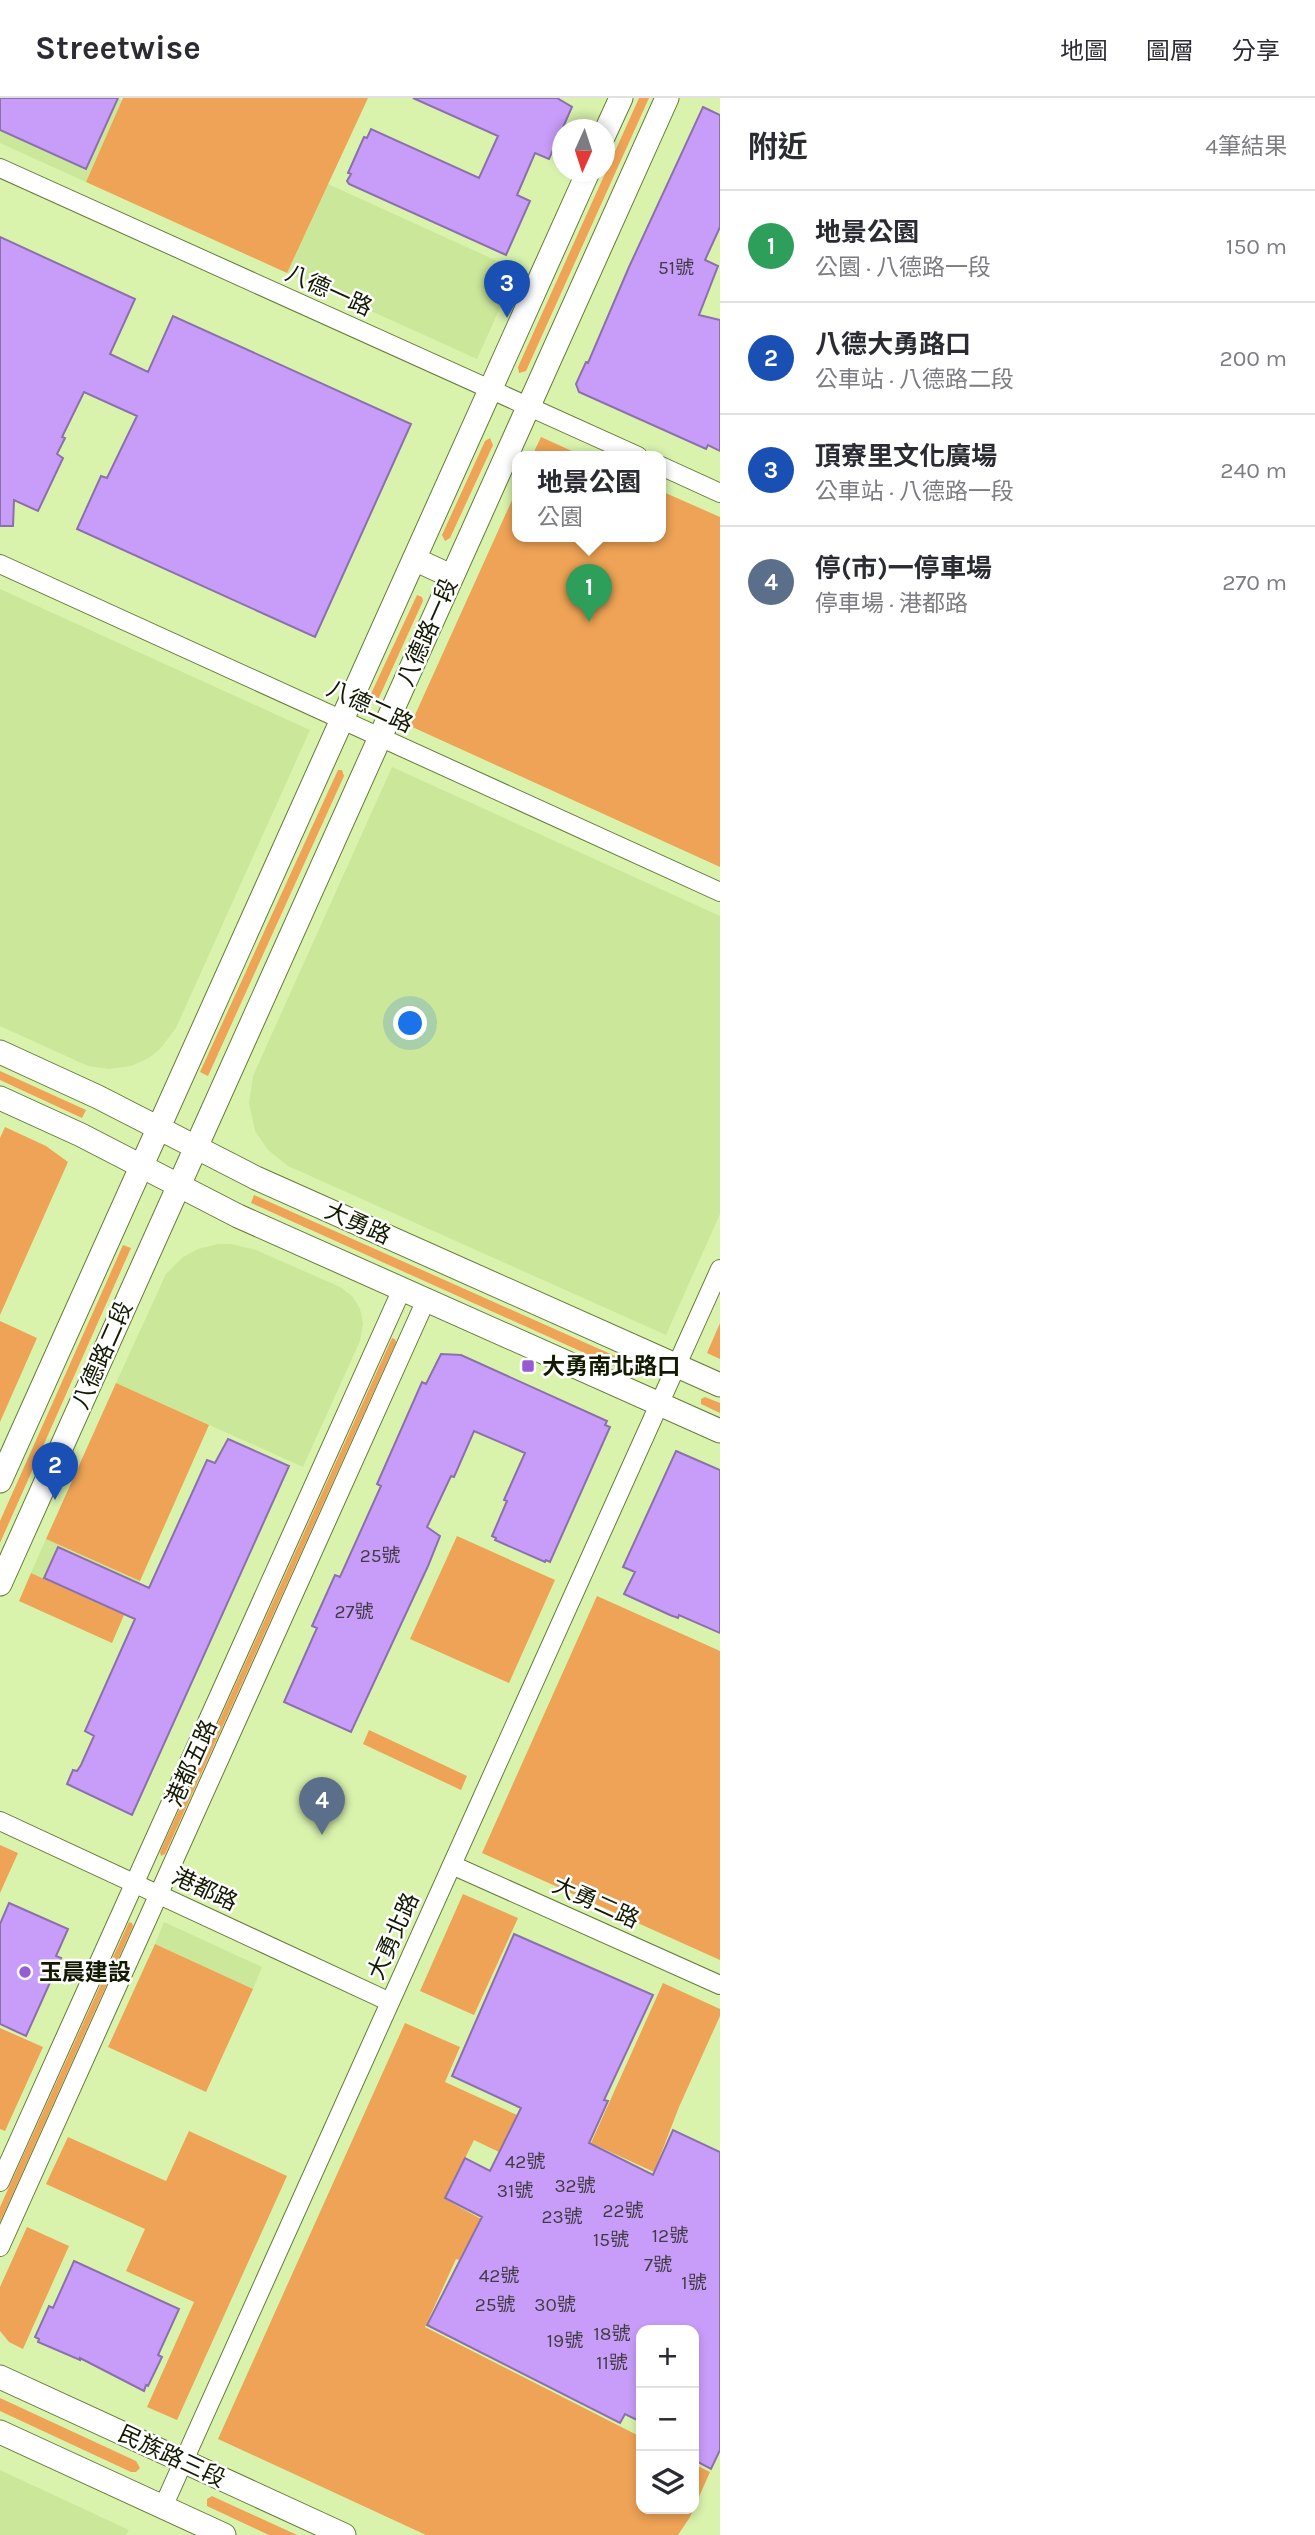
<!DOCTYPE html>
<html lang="zh-TW">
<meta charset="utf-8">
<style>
body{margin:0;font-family:Karla,"Noto Sans TC",sans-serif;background:#f7f7f7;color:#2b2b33}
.controls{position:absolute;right:21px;bottom:21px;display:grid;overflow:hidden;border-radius:14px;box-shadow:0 4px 10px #0003}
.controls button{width:63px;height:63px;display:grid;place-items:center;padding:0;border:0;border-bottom:2px solid #e1e1e2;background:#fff;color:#2b2b33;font:35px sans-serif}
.compass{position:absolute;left:552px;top:21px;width:63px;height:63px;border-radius:50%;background:#fff;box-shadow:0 4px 10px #0003;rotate:183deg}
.you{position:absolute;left:411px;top:926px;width:24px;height:24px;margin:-18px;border:5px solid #fff;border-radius:50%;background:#1a73e8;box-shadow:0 0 0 10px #1a73e833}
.badge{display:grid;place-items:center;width:46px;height:46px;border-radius:50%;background:#975bd2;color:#fff;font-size:23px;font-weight:700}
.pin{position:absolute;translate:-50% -58px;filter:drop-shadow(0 2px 4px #0008)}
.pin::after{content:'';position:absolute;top:37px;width:24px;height:21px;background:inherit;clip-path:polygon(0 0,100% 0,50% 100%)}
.popup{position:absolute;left:512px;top:353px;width:154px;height:91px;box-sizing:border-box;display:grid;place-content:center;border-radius:14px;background:#fff;filter:drop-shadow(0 2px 5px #0005);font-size:23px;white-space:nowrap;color:#7c7c81}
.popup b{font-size:26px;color:#2b2b33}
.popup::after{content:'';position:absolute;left:50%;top:100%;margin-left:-14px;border:14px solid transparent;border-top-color:#fff}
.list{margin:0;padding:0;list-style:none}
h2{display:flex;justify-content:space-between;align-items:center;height:91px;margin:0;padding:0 28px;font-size:30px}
h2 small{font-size:23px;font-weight:400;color:#7c7c81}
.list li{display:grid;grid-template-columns:46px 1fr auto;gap:21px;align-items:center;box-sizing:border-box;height:112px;padding:0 28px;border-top:2px solid #e1e1e2}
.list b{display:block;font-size:26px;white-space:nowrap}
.list p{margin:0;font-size:23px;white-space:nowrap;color:#7c7c81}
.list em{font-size:23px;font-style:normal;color:#7c7c81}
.icon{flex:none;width:38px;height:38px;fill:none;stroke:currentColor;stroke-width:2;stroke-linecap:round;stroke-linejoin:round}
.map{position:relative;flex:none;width:720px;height:2437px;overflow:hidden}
header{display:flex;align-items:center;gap:42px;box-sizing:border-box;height:98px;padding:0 35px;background:#fff;border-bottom:2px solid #e1e1e2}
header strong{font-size:33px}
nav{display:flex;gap:38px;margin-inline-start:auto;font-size:24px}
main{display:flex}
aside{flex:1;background:#fff}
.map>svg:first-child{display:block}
.built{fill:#cbe79a}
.green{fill:#eea356}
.building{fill:#c89df9;stroke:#8b70ac;stroke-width:2}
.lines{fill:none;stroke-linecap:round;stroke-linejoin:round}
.minor-casing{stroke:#657b3b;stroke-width:20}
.tertiary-casing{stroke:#657b3b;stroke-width:25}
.minor{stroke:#fff;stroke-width:18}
.tertiary{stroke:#fff;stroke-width:23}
.poi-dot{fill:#975bd2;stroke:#fff;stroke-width:2.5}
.labels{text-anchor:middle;stroke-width:5;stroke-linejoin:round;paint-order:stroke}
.number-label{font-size:19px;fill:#403b40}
.street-label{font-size:23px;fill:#121a02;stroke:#fff}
.poi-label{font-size:23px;font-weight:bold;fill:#121a02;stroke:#fff;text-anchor:start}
</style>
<header>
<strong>Streetwise</strong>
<nav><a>地圖</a><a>圖層</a><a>分享</a></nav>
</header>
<main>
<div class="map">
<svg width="720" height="2437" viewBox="0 0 720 2437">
<rect width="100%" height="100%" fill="#d9f3ad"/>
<!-- built -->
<path class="built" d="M0 0H117L122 2 86 84 0 45Z
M328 86 517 172 477 261 287 175Z
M0 491 310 632 176 930 160 951 149 960 131 968 109 971 88 968 0 928Z
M392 669 720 818V1116L666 1237 288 1068 268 1052 255 1033 249 1005 253 978Z
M218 1146H231L256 1152 340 1189 352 1198 360 1211 363 1225 360 1243 303 1369 116 1285 166 1176 183 1159 198 1151Z
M46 1441 140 1483 124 1517 31 1475Z
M164 1824 262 1869 253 1891 155 1846Z
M0 2372 129 2432 126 2437H0Z"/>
<!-- green -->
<path class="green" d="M123 0H368L287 175 86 84Z
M639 0H649L526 273 519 275 518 269Z
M541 339 583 358H532Z
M490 340 493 347 450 440 445 443 442 437 485 343Z
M517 391V438H661V393L720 419V769L410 628Z
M417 497 422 499 423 503 377 604 370 605 369 600Z
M338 672H342L344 678 208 978 200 974Z
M0 973 86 1012 82 1020 0 982Z
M5 1029 46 1048 68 1064 0 1217V1040Z
M254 1097 633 1266 636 1271 629 1275 251 1105Z
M123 1147 131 1150 0 1445V1423Z
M0 1223 37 1240 0 1324Z
M720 1225V1261L707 1255Z
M392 1240 395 1241 396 1244 165 1756 161 1758 160 1754Z
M116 1285 209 1327 140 1483 46 1441Z
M705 1299 720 1305V1315L701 1306V1301Z
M457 1438 555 1482 509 1585 410 1541Z
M31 1475 124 1517 112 1545 19 1503Z
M597 1498 720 1553V1862L482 1755Z
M369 1632 467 1678 461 1692 363 1646Z
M0 1747 18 1755 0 1795Z
M463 1796 518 1820 474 1917 420 1893Z
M129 1824 132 1825 133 1828 0 2124V2109Z
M155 1846 253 1891 206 1994 108 1949Z
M663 1885 720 1911V1918L679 2009 654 2074 591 2045Z
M405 1925 460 1949 445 1984 517 2017 499 2054 474 2042 445 2101 481 2121 459 2162 456 2161 425 2229 641 2339V2411H694V2366L710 2374 690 2419 678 2437H426L218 2341Z
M0 1930 43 1949 5 2033 0 2031Z
M189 2033 287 2078 177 2322 147 2309 194 2204 126 2173 145 2131 46 2086 68 2039 166 2083Z
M27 2129 69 2148 23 2251 9 2244 0 2233V2189Z
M0 2300 136 2363 140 2370 136 2374H131L0 2313Z
M212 2398 214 2399 297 2437H269L207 2408V2401Z"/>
<!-- building -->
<path class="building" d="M0 0H118L86 71 0 32Z
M413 0H557L572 9 549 61 535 55 517 97 530 103 506 157 349 86 347 83 351 76 348 75 364 39 367 40 371 31 479 80 498 38Z
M703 9 720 17V129L705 162 718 168 699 217 720 222V353L708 347 706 351 579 294 576 286 586 264 588 265 629 169Z
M0 139 135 201 110 256 148 274 173 218 411 326 315 539 77 431 101 378 107 380 137 318 84 294 62 339 65 340 57 356 63 360 38 413 14 402 13 428H0Z
M441 1256 461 1257 607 1323 605 1327 610 1329 550 1464 546 1462 545 1464 495 1442 496 1440 492 1438 507 1403 504 1402 525 1355 474 1333 454 1379 451 1378 427 1429 440 1438 428 1468 351 1634 284 1604 317 1530 312 1528 335 1477 340 1479 381 1388 377 1386 422 1284 426 1286Z
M228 1341 289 1368 132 1717 67 1686 73 1672 77 1673 81 1667 94 1638 85 1633 135 1521 44 1480 58 1449 149 1490 207 1362 215 1365Z
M676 1353 720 1372V1535L679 1517 678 1520 670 1517 624 1496 635 1474 623 1469Z
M9 1805 68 1831 56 1858 61 1860 26 1938 0 1926V1826Z
M514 1836 653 1897 604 2002 608 2003 589 2045 653 2077 673 2032 720 2054V2352L711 2371 694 2362V2232H641V2324L625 2316 620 2325 427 2227 482 2119 445 2100 465 2060 490 2073 521 2010 452 1978Z
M74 2163 179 2211 158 2257 162 2259 148 2288 146 2287 144 2293 80 2260V2262L38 2244 39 2241 35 2239 49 2208 53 2210Z"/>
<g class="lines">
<defs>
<path id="minor" d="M0 70 638 358
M661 368 720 395
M0 466 720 794
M0 1723 390 1904
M452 1767 720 1887
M0 2084 402 1191
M0 2149 426 1202
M163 2409 720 1171"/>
<path id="tertiary" d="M604 37 621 0
M414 461 451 478
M0 954 98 999 256 1080 720 1287
M0 1000 81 1037 238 1118 720 1333
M0 1383 588 74
M0 1486 667 0
M0 2279 344 2437
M0 2334 224 2437"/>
</defs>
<!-- minor casing -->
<use href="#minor" class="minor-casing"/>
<!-- tertiary casing -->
<use href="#tertiary" class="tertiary-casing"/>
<!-- minor -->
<use href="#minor" class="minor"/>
<!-- tertiary -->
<use href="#tertiary" class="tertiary"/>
</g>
<!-- markers -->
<g class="poi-dot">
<rect x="521" y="1261" width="14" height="14" rx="3.5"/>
<circle cx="25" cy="1874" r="7"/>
</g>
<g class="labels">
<!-- number labels -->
<g class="number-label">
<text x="676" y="176">51號</text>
<text x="380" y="1464">25號</text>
<text x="354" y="1520">27號</text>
<text x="525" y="2070">42號</text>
<text x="575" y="2094">32號</text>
<text x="515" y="2099">31號</text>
<text x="623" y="2119">22號</text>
<text x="562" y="2125">23號</text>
<text x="670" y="2144">12號</text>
<text x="611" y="2148">15號</text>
<text x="658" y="2173">7號</text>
<text x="499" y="2184">42號</text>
<text x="694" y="2191">1號</text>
<text x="495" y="2213">25號</text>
<text x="555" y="2213">30號</text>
<text x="612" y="2242">18號</text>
<text x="565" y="2249">19號</text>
<text x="612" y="2271">11號</text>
</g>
<!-- street labels -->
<g class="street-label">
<text transform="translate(329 192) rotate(24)" y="8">八德一路</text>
<text transform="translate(427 534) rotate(-66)" y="8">八德路一段</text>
<text transform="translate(370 608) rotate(25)" y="8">八德二路</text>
<text transform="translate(358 1125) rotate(24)" y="8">大勇路</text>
<text transform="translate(102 1257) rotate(-66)" y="8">八德路二段</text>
<text transform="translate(191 1665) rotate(-66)" y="8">港都五路</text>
<text transform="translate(205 1791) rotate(25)" y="8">港都路</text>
<text transform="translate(596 1804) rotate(24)" y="8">大勇二路</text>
<text transform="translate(393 1838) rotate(-66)" y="8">大勇北路</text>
<text transform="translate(172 2358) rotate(25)" y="8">民族路三段</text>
</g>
<!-- poi labels -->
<g class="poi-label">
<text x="542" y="1276">大勇南北路口</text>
<text x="39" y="1882">玉晨建設</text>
</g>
</g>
</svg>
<div class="controls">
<button>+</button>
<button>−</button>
<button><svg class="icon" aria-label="layers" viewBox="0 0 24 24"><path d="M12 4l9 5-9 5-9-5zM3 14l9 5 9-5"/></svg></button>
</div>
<svg class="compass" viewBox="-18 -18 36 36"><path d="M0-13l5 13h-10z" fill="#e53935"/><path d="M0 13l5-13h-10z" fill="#7c7c81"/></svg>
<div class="you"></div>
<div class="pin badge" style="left:589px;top:524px;background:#2e9e5b">1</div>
<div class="popup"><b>地景公園</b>公園</div>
<div class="pin badge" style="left:55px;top:1402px;background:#1a4fb4">2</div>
<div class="pin badge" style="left:507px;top:220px;background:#1a4fb4">3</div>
<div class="pin badge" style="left:322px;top:1737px;background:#5c6f8a">4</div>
</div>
<aside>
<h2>附近<small>4筆結果</small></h2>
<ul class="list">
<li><span class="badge" style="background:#2e9e5b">1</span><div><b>地景公園</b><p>公園 · 八德路一段</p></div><em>150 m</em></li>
<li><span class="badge" style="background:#1a4fb4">2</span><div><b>八德大勇路口</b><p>公車站 · 八德路二段</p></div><em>200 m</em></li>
<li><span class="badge" style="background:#1a4fb4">3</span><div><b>頂寮里文化廣場</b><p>公車站 · 八德路一段</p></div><em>240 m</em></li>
<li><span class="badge" style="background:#5c6f8a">4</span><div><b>停(市)一停車場</b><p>停車場 · 港都路</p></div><em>270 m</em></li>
</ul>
</aside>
</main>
